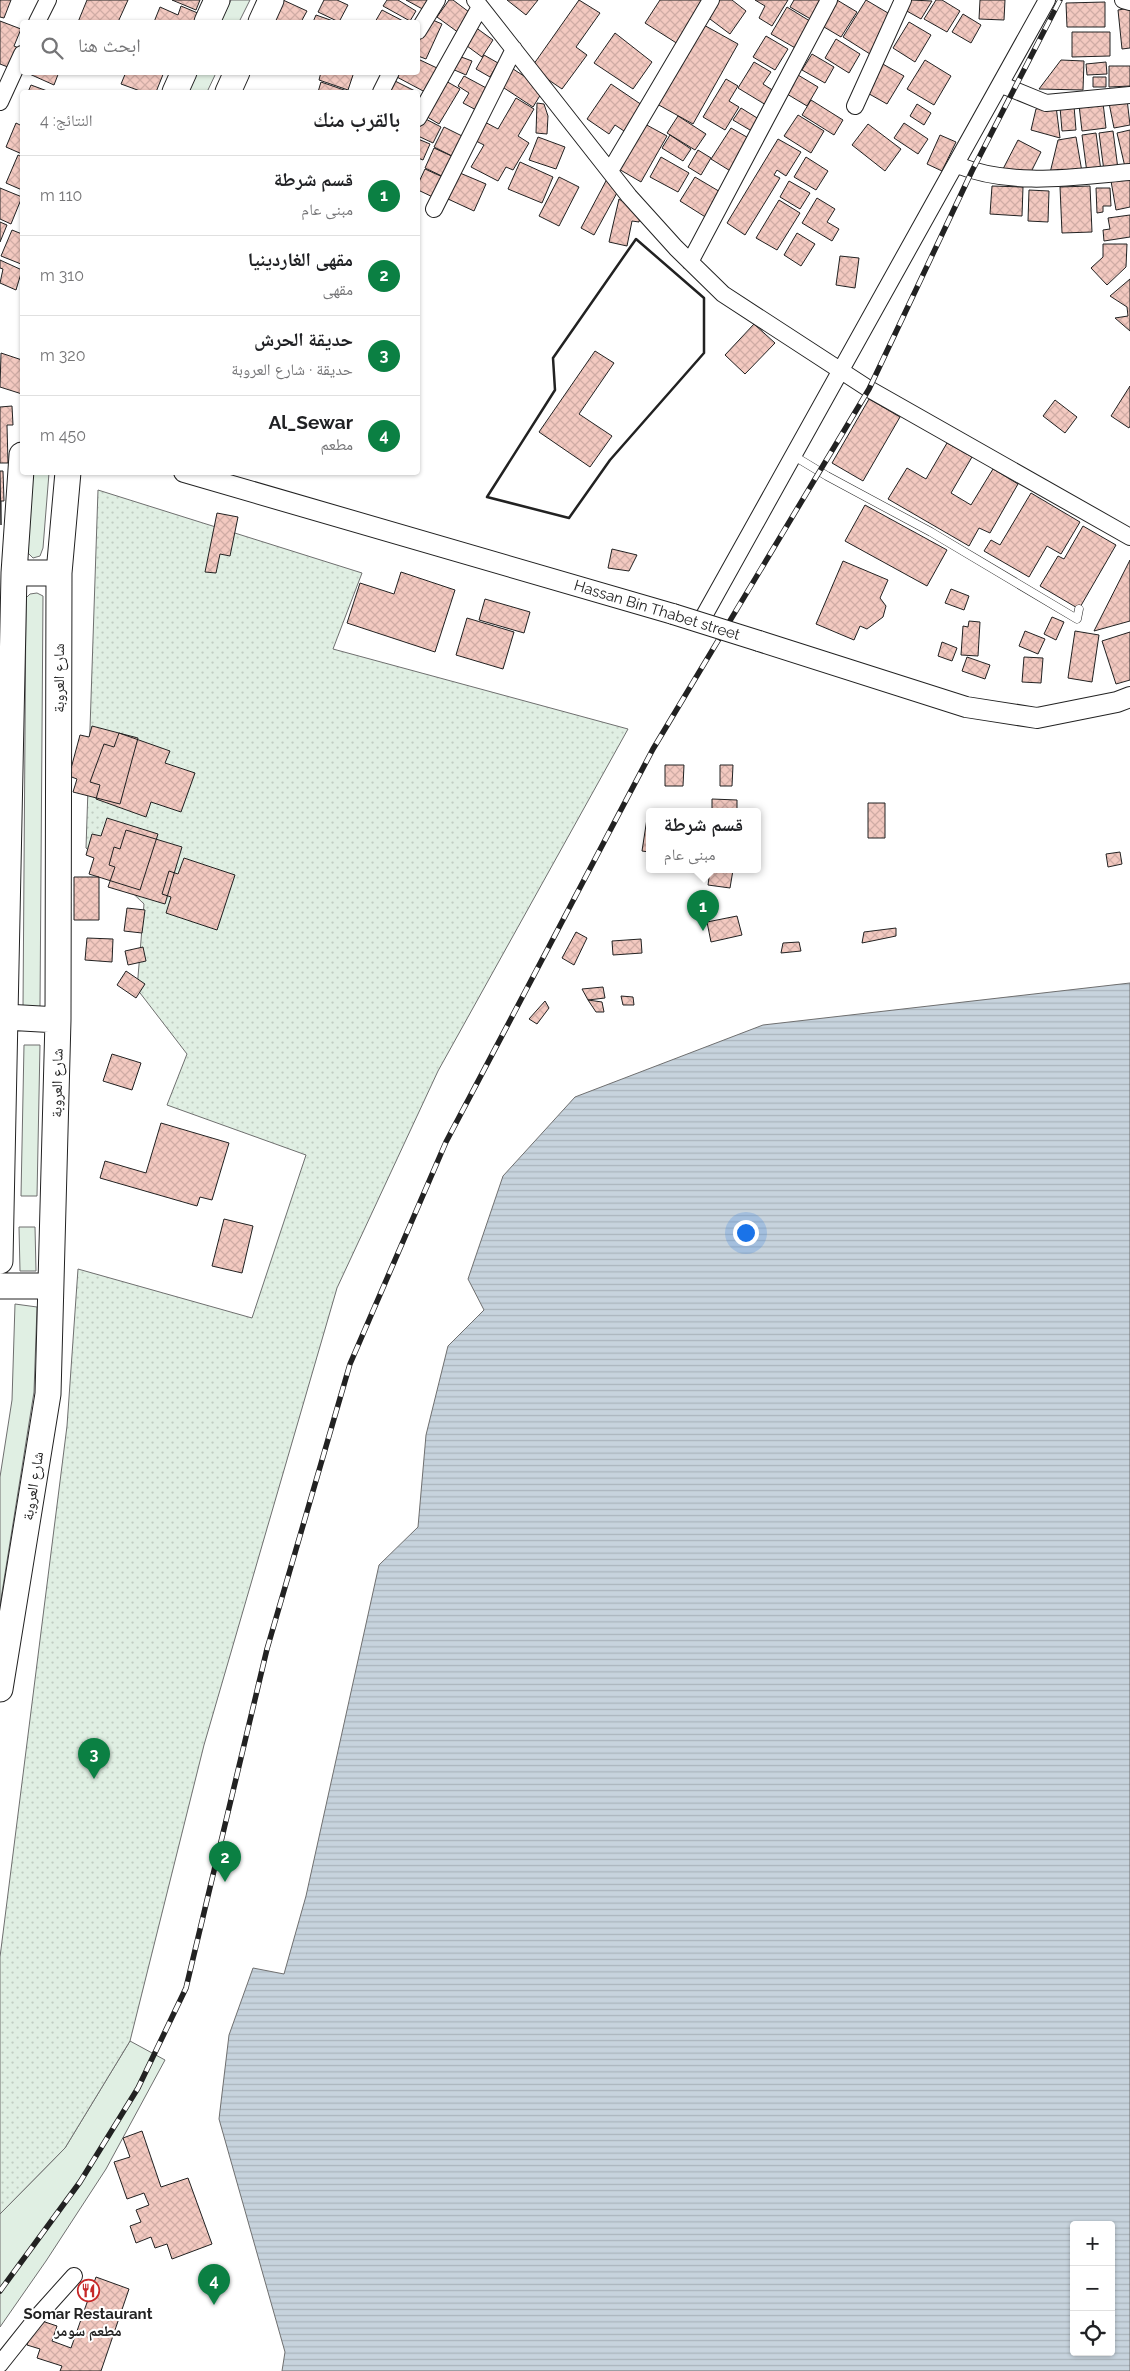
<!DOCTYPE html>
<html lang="ar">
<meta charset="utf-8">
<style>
body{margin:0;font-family:Raleway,"Noto Naskh Arabic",sans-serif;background:#f6f6f6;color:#202124;direction:rtl}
.controls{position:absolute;right:15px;bottom:15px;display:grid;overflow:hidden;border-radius:5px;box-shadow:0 1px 4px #0004}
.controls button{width:45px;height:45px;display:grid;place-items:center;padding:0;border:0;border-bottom:1px solid #e0e0e0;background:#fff;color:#202124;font:25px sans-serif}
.you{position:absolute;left:745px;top:1232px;width:18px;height:18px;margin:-12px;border:4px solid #fff;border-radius:50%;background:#1a73e8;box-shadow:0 0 0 8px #1a73e833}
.badge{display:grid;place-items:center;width:32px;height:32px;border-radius:50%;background:#0b8043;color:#fff;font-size:16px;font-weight:700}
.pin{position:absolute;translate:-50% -41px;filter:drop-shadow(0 1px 2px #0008)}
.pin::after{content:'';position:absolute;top:26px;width:18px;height:15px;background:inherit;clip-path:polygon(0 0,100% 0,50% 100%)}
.popup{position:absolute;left:646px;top:808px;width:115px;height:65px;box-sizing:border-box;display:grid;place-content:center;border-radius:5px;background:#fff;filter:drop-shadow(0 1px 4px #0005);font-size:16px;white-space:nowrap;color:#757577}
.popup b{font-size:19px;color:#202124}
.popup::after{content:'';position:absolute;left:50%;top:100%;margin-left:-10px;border:10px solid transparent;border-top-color:#fff}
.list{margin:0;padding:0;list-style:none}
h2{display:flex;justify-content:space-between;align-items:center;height:65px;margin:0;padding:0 20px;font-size:21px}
h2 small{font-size:16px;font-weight:400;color:#757577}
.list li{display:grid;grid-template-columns:32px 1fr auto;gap:15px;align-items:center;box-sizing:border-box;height:80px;padding:0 20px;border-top:1px solid #e0e0e0}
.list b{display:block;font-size:19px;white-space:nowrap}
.list p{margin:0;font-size:16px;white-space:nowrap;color:#757577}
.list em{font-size:16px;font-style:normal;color:#757577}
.icon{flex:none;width:28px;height:28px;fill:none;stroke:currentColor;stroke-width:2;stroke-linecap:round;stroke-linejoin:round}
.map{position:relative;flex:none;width:1130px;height:2371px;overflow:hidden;direction:ltr}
.search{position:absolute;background:#fff;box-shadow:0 1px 4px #0004;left:20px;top:20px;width:400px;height:55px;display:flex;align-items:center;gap:12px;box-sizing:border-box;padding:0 18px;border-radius:5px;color:#757577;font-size:19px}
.panel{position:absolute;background:#fff;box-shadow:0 1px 4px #0004;left:20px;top:90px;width:400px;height:385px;border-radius:5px;direction:rtl}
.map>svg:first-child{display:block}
.grass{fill:#e0efe3;stroke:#6f6f6f}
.park{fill:url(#park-dots);stroke:#6f6f6f}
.water{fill:url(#water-rules);stroke:#6f6f6f;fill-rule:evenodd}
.building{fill:url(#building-cross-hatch);stroke:#222}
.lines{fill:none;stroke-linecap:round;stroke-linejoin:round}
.service-casing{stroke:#222;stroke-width:9}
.minor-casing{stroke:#222;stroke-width:18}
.tertiary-casing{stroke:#222;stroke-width:22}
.primary-casing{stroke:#222;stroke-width:27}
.service{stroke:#fff;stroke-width:8}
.minor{stroke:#fff;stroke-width:16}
.tertiary{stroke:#fff;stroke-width:20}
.primary{stroke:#fff;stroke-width:25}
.rail-casing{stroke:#222;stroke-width:5.5}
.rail{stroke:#fff;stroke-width:4;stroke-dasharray:11;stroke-linecap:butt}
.tertiary-bridge-casing{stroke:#222;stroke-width:22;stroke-linecap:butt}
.tertiary-bridge{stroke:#fff;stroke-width:20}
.wall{stroke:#222;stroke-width:2.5}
.labels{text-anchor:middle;stroke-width:4;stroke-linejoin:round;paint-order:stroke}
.street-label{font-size:15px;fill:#222;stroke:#fff}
.poi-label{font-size:15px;font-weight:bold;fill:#222;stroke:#fff}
</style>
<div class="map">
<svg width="1130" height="2371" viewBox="0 0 1130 2371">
<defs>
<pattern id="park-dots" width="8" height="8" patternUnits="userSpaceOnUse" patternTransform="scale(1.25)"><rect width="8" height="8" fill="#e0efe3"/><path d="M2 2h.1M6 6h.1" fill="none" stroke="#c0cdc2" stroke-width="1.8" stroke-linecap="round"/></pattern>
<pattern id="water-rules" width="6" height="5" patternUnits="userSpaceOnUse" patternTransform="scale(1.25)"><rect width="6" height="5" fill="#c7d3dd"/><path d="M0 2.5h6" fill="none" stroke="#abb5bd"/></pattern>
<pattern id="building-cross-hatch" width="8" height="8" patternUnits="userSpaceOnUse" patternTransform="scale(1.25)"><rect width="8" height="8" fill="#f3c9c0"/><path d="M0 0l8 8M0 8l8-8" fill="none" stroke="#d0aca5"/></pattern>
</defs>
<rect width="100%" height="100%" fill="#fff"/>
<!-- grass -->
<path class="grass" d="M231 0H250L239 22H220Z
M197 73H216L207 92H188Z
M32 473H49L43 548 40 556 33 558 26 551Z
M37 593 43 596 40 1007H23L26 598 30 594Z
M24 1045H40L37 1196H21Z
M19 1227H35L36 1271H20Z
M15 1304 37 1307 34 1392 0 1605V1477L12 1400Z
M130 2041 165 2060 106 2169 46 2261 0 2327V2214L65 2148Z"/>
<!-- park -->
<path class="park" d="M98 490 362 573 333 649 628 729 438 1071 337 1288 204 1745 130 2041 65 2148 0 2214V1957L67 1426 78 1269 252 1318 306 1155 167 1105 187 1054 137 989 144 904 86 848Z"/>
<!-- water -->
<path class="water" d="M1130 983V2371H282L285 2352 219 2119 229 2035 253 1968 284 1974 306 1896 379 1565 418 1527 426 1435 448 1346 484 1310 468 1279 503 1176 575 1097 763 1025ZM1074 2225H1111V2352H1074Z"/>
<!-- building -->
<path class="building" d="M0 0H11L4 18 0 17Z
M87 0H128L118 22H78Z
M172 0H200L196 10Z
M283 0 307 11 301 22H275L264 18Z
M324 0H337L348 5 339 22 318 12Z
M387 0H398L416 11 410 21 383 6Z
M406 0H434L428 12Z
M449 0H453L473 15 459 33 437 17Z
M507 0H538L526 15Z
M579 0 600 13 576 47 587 55 562 89 531 68Z
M660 0H706L678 44 645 23Z
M717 0H732L746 11 730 34 706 16Z
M755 0H788L772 26 759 18 765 6Z
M794 0H827L814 21 790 7Z
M837 0 857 12 841 37 819 24Z
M866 0 893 16 870 54 843 37Z
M911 0 932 1 921 19 905 10Z
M936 0H942L960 11 947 32 924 19Z
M980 0H1005L1004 20 979 19Z
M1105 2V27H1067L1066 3Z
M181 6 200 14 197 22H154L160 7 178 15Z
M787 7 813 23 797 49 771 34Z
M1130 8V48L1122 49 1118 10Z
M382 10 405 22H375Z
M963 14 981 25 971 43 952 32Z
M316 15 336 22H313Z
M428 18 442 24 426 59 418 56V40Z
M0 21 21 29 14 46 21 49 13 69 0 64Z
M909 22 931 35 915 62 893 48Z
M702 24 738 44 693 124 657 104Z
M475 27 493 40 482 57 463 43Z
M1072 32H1110V56L1072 57Z
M615 33 652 62 633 89 594 63Z
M766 36 788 49 775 70 753 57Z
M836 39 860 54 849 73 825 58Z
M812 54 834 67 825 83 802 70Z
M456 55 472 61 466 75 450 68Z
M484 55 498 63 490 77 476 69Z
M418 59 437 68 425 92 395 76 397 72H418Z
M925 60 951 76 934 105 907 89Z
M1061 60 1084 61 1083 90 1039 89Z
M754 62 771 72 763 84 774 91 766 105 738 88Z
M1106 62 1107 74 1087 75 1086 64Z
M881 63 904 76 887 104 864 91Z
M1109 66H1130V86L1109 87Z
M510 67 544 89 533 107 498 84Z
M25 72H59L54 85Z
M126 72H164L156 92H143L121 84Z
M321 72H354L348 90 319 80Z
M798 75 818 87 807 106 787 94Z
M464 76 490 90 478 111 463 103 469 93 458 86Z
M1093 77H1106V87H1093Z
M726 79 738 86 729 101 739 107 725 130 703 117Z
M444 80 460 89 439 124 424 115Z
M395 81 419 93 418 95V92L390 91Z
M321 82 350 92H318Z
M611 84 642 105 624 131 615 125 609 134 587 119Z
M31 85 50 92H28Z
M516 98 534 109 518 136 529 143 513 170 506 167 498 181 471 167 484 145 470 138 481 120 498 129Z
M1127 99 1130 125 1114 128 1109 103Z
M811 100 843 120 834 135 802 115Z
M537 103 544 104 548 116 547 134 536 133Z
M1103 103 1106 128 1082 131 1079 105Z
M917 104 931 113 924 125 910 116Z
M1056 106 1060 138 1031 130 1036 109Z
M1074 106 1076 130 1062 131 1060 107Z
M741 108 762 121 755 133 733 120Z
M798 115 824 131 811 153 784 136Z
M420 116 441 127 433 143 418 136V121Z
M678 116 706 134 695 150 667 133Z
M16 123 22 126V154L6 147Z
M643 123 667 136 641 182 617 168Z
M904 123 928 139 918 154 894 138Z
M868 124 901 149 885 171 852 145Z
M444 127 466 138 456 158 434 147Z
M731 128 752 140 732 172 711 159Z
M1130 130V165L1125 167 1117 133Z
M1113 131 1118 169 1104 171 1099 133Z
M1096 133 1101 171 1087 173 1082 135Z
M670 135 691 149 683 161 662 148Z
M940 135 956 142 942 171 927 164Z
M538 137 565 147 556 169 529 160Z
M1076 137 1082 172 1049 177 1058 140Z
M418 139 430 144 423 160 418 158Z
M778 139 801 152 786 176 777 170 774 175 780 178 745 235 727 223Z
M1018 140 1041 152 1030 174 1003 169Z
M434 148 456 158 446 178 425 168Z
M698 150 711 158 701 175 688 167Z
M18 155 22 157V190L6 183Z
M661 157 689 173 678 192 650 177Z
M806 157 828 171 816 190 794 177Z
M520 162 553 177 542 203 508 189Z
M425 169 447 179 437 199 418 190V184Z
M460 173 486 184 474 211 448 199Z
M559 177 579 187 559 226 539 216Z
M695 177 722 193 707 218 680 201Z
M1130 178V207L1116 210 1111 181Z
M607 179 618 191 594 235 581 228Z
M789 181 810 193 800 209 780 197Z
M992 186 1023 187 1022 216 990 214Z
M1090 186 1092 232 1062 233 1060 187Z
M0 188 22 197 11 224 0 219Z
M1096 188H1110L1111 206H1103V212L1097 213Z
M1029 190 1049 191 1048 222 1028 221Z
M817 198 835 209 827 222 839 229 832 241 802 223Z
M619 199 641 213 639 222 632 221 627 246 609 242Z
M779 200 800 213 777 250 756 238Z
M1130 215V237L1104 241 1103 230 1110 229 1108 218Z
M0 222 7 225 0 242Z
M12 230 22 234 21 264 1 256Z
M797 233 815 244 801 266 784 255Z
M1103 244H1127L1126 267 1107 285 1091 268 1103 257Z
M840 256 859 258 855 288 836 285Z
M0 260 22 270 16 290 0 283 3 269 0 268Z
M1130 279V331L1115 318 1128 316 1127 307 1110 296Z
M754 324 775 343 745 374 725 355Z
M595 351 614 363 579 414 612 436 590 467 539 432Z
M1 353 22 360V394L0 387Z
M1130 386V426L1129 428 1111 416Z
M869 399 900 417 863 481 832 463Z
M1055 400 1077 417 1065 433 1043 416Z
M12 406 13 425H7L8 463H0V407Z
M947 443 972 457 951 493 971 505 993 469 1018 484 990 533 979 528 969 546 888 499 907 468 926 479Z
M0 471H3L4 501H1V525Z
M1031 493 1080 522 1061 554 1047 546 1029 577 984 551 991 540 1000 545Z
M865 505 947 550 927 586 845 541Z
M217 513 238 517 230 556 220 554 216 573 205 572Z
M1083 526 1116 545 1079 609 1040 586 1058 556 1064 559Z
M612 549 637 555 629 571 608 568Z
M1130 560V621L1094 631Z
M843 561 888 580 880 598 886 606 883 617 867 629 860 626 854 640 816 624Z
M401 572 455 590 435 652 347 623 360 583 394 594Z
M951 589 969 596 964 610 945 603Z
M485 599 530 612 524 633 479 620Z
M1052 617 1064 622 1056 640 1044 634Z
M467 618 514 632 503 669 456 655Z
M969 621 980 622 978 656 961 655 963 626 968 627Z
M1025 631 1045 639 1038 654 1019 646Z
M1075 631 1099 635 1092 682 1068 678Z
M1130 632V680L1116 684 1102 641Z
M942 642 957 648 952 661 938 656Z
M967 657 990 665 985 679 962 671Z
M1024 657 1043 658 1041 683 1022 682Z
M92 726 138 738 120 804 73 792 77 779 69 776 80 735 89 737Z
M119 733 170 751 165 763 195 773 181 812 151 802 146 817 96 799 100 785 90 782 104 744 114 747Z
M665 765H684L683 786H665Z
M720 765H733L732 786H720Z
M712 799 737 800V812H712Z
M868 803H885V838H868Z
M648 812H649V852L642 851Z
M107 818 158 834 140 890 89 874 94 858 86 855 92 834 101 836Z
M126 830 182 847 165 904 108 887 115 867 109 865 114 847 120 849Z
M1120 852 1122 864 1108 867 1106 854Z
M184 858 235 875 217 930 166 913 171 897 162 894 169 871 178 874Z
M710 870H733L730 888 708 885Z
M74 877H99V920H74Z
M127 908 145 910 142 933 124 931Z
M737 916 742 935 711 942 707 922Z
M896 928V936L862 943 864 932Z
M576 932 587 938 574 965 562 958Z
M87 938 113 939 112 962 85 960Z
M641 939 642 953 613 955 612 941Z
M799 942 801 951 781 953 783 943Z
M143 947 146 961 128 965 125 951Z
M126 971 145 984 136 998 117 985Z
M603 987 605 998 588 1000 582 989Z
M621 996 633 997 634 1005H623Z
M588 1000 602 1002 604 1012H596Z
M545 1001 549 1008 537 1024 529 1019Z
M112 1054 141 1063 132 1090 103 1081Z
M161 1123 229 1143 212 1200 200 1197 197 1206 100 1178 105 1161 146 1173Z
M224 1219 253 1226 242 1273 212 1266Z
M142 2131 161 2187 188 2178 212 2244 172 2259 167 2244 155 2248 151 2237 136 2243 130 2226 141 2222 136 2210 149 2205 144 2193 127 2199 114 2162 130 2157 123 2138Z
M96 2277 129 2289 101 2371H60L62 2366 37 2358 40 2349 27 2345 36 2319 57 2326 52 2341 71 2348Z"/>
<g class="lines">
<defs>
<path id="service" d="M794 456 827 476 931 532 1077 619 1079 609"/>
<path id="minor" d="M475 0 629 196 676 248 723 294 869 389 1130 537
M1123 0 1130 2
M37 22 48 0
M418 31 437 0
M1002 85 1046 103 1130 95
M381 92 391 72
M0 102 22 54
M855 106 903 0
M418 118 480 7
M957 165C1012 187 1073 177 1130 172
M610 171 711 0
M434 209 514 49
M690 262 829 0
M700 623 1047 0
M0 2364 39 2315 74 2276"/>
<path id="tertiary" d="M184 472 673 614
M759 641 966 707 1037 718 1117 702 1130 697"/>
<path id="primary" d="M207 22 217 0
M261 22 271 0
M175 92 184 72
M228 92 237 72
M14 573H59
M5 1017 58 1020
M0 1261 14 573 22 455
M0 1286H50
M0 1689 48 1394 58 1020 59 573 68 472"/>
</defs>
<!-- service casing -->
<use href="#service" class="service-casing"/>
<!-- minor casing -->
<use href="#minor" class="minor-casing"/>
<!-- tertiary casing -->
<use href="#tertiary" class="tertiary-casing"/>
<!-- primary casing -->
<use href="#primary" class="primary-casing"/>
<!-- service -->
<use href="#service" class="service"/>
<!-- minor -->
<use href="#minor" class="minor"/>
<!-- tertiary -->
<use href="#tertiary" class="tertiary"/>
<!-- primary -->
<use href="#primary" class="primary"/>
<defs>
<path id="rail" d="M0 2291 80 2182 138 2088 186 1988 267 1649 350 1364 446 1142 653 749 869 389 972 171 1060 0"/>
</defs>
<!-- rail casing -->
<use href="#rail" class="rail-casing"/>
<!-- rail -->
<use href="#rail" class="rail"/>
<defs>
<path id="tertiary-bridge" d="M673 614 759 641"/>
</defs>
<!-- tertiary-bridge casing -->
<use href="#tertiary-bridge" class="tertiary-bridge-casing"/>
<!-- tertiary-bridge -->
<use href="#tertiary-bridge" class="tertiary-bridge"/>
<!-- wall -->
<path class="wall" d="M636 239 704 298V353L610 460 569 518 487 497 555 390 553 358Z"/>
</g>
<!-- icons -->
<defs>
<symbol id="restaurant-ring" viewBox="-11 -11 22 22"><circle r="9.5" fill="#fff" stroke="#c62828" stroke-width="1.5"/><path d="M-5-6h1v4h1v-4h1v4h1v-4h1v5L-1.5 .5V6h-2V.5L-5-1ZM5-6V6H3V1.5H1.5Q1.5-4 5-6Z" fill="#c62828"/></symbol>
</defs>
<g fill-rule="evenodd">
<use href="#restaurant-ring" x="76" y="2278" width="25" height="25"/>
</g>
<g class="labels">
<!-- street labels -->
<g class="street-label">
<text transform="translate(657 610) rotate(17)" y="5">Hassan Bin Thabet street</text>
<text transform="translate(59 678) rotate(-90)" y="5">شارع العروبة</text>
<text transform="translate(57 1083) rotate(-89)" y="5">شارع العروبة</text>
<text transform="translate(33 1486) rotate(-81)" y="5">شارع العروبة</text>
</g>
<!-- poi labels -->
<g class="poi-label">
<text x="88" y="2319">Somar Restaurant<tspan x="88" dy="17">مطعم سومر</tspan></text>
</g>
</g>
</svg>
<div class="controls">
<button>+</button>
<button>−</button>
<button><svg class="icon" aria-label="locate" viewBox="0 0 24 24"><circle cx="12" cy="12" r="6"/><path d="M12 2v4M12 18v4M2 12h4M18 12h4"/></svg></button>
</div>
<div class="you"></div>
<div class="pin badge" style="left:703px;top:931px">1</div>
<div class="popup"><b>قسم شرطة</b>مبنى عام</div>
<div class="pin badge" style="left:225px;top:1882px">2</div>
<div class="pin badge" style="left:94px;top:1779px">3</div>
<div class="pin badge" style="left:214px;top:2305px">4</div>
<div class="search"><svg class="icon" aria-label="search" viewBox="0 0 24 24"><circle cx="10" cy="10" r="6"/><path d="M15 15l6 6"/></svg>ابحث هنا</div>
<section class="panel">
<h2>بالقرب منك<small>النتائج: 4</small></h2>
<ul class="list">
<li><span class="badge">1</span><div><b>قسم شرطة</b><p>مبنى عام</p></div><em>110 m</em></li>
<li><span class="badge">2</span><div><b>مقهى الغاردينيا</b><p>مقهى</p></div><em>310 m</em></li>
<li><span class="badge">3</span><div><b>حديقة الحرش</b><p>حديقة · شارع العروبة</p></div><em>320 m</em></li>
<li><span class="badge">4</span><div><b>Al_Sewar</b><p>مطعم</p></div><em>450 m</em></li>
</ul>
</section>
</div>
